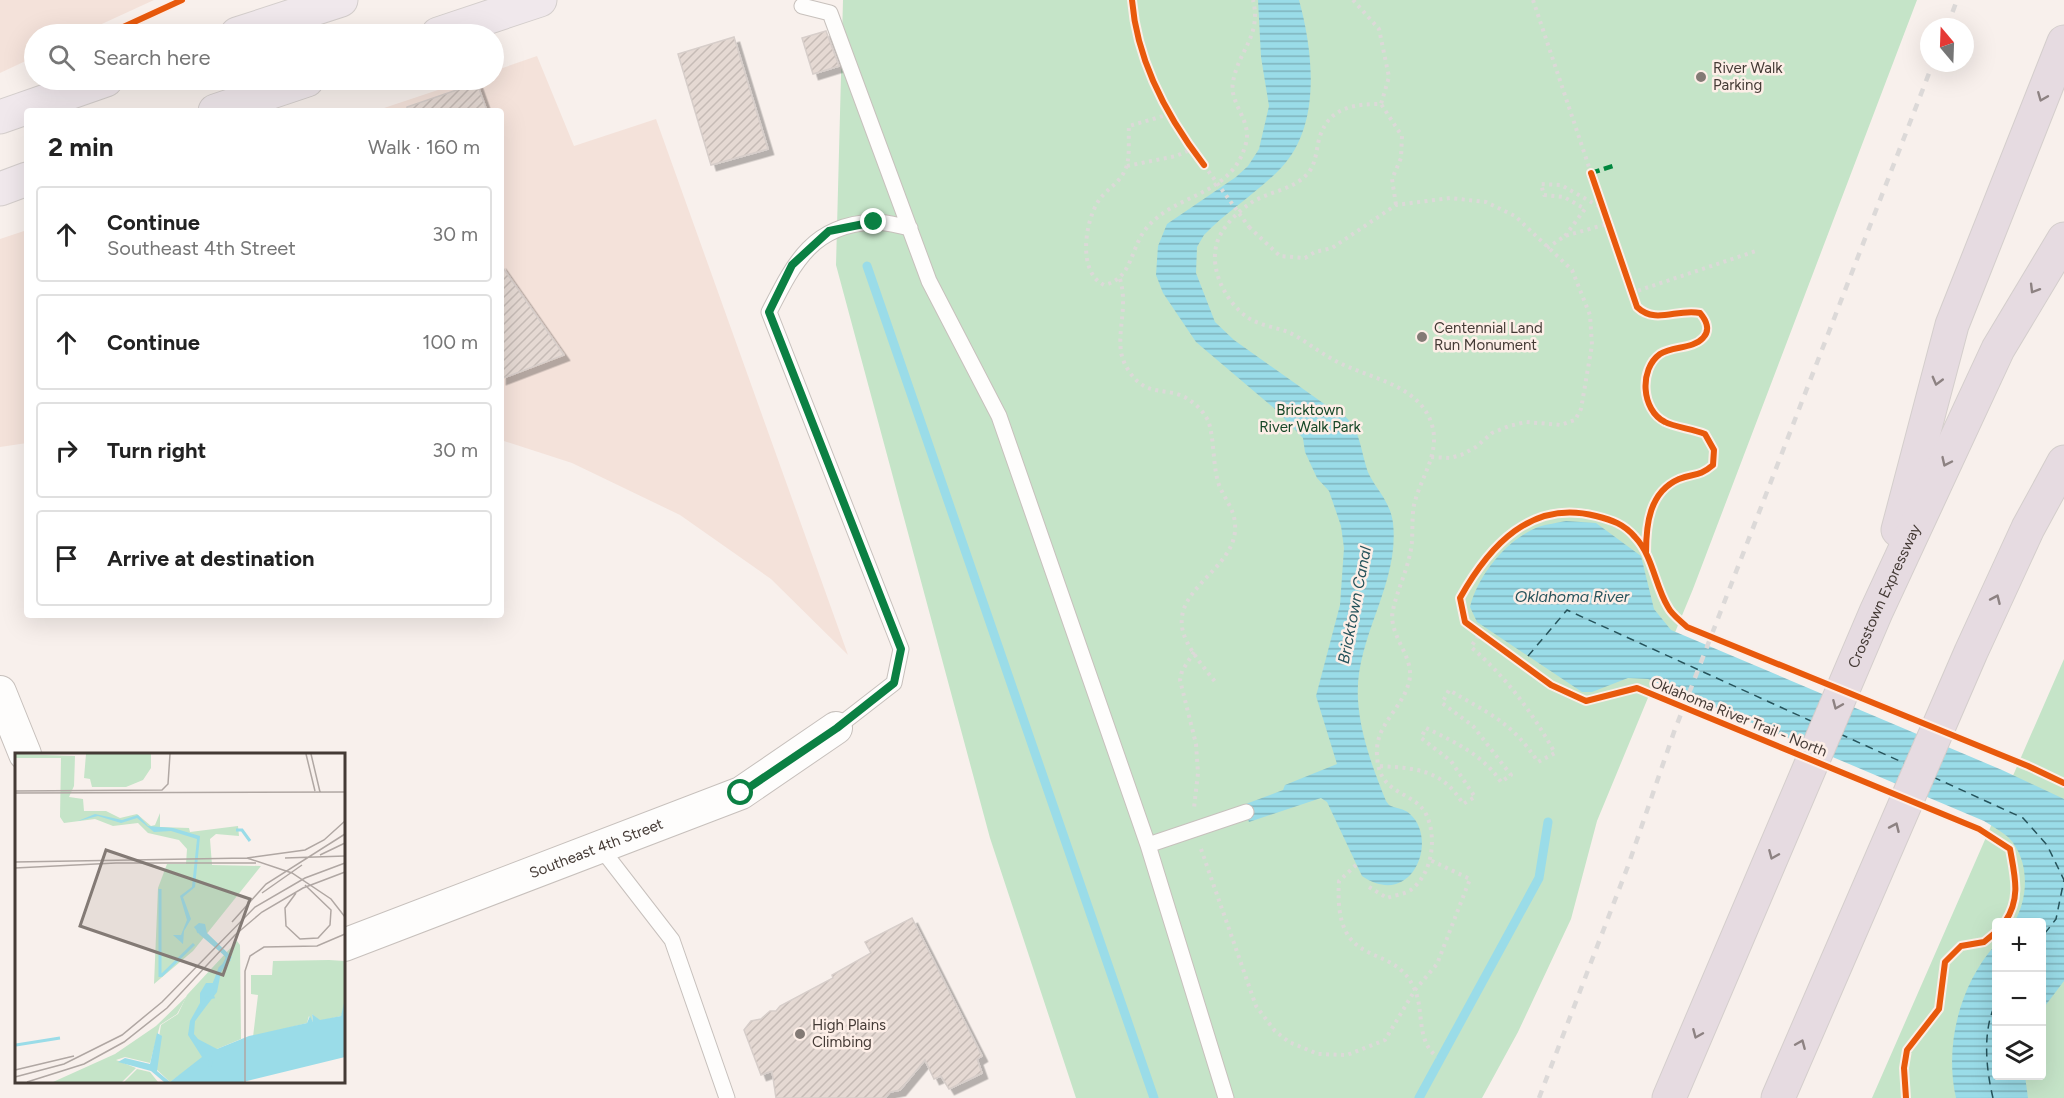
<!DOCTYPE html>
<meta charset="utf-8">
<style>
body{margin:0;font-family:Figtree,sans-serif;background:#f2f2f2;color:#222}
.controls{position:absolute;right:18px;bottom:18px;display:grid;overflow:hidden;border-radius:6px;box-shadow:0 6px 24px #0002}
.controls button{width:54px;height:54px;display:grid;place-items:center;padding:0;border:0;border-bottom:2px solid #e0e0e0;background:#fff;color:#222;font:30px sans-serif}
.compass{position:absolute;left:1920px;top:18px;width:54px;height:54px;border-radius:50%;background:#fff;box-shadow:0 6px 24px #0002;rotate:341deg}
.stop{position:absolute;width:18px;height:18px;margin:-14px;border:4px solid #0b8043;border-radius:50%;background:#fff}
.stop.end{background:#0b8043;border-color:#fff;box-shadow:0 2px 6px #0008}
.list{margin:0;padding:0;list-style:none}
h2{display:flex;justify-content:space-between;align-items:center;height:78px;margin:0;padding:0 24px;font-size:26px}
h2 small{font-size:20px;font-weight:400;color:#767676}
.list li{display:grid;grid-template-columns:39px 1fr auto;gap:18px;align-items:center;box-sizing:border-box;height:96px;margin:0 12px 12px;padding:0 12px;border:2px solid #e0e0e0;border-radius:6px}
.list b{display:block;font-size:22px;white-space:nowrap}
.list p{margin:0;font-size:20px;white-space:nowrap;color:#767676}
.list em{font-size:20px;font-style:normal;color:#767676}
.icon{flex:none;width:33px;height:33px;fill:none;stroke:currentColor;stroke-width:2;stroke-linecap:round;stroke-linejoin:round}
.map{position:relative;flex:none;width:2064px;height:1098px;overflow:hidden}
.search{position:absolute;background:#fff;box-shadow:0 6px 24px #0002;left:24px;top:24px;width:480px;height:66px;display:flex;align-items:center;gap:15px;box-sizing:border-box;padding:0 21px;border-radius:33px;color:#767676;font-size:22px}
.panel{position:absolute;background:#fff;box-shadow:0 6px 24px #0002;left:24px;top:108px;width:480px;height:510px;border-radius:6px}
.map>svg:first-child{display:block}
.built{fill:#f4e2da}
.park{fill:#c5e4c8;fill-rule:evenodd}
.water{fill:url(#water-rules)}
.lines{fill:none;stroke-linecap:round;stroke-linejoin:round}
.stream{stroke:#9adce8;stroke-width:9}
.ferry{stroke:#26535b;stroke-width:1.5;stroke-dasharray:8 6;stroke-linecap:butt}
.building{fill:url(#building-hatch);stroke:#d7ceca;stroke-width:1.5;filter:url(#shadow)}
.service-casing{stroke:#c7c0bc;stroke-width:17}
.minor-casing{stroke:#c7c0bc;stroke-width:34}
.primary-casing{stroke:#d4cecc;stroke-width:35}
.motorway-casing{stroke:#d4cecc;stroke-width:35}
.path{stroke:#dcd9d8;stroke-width:4;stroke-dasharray:3 4.5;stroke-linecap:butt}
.service{stroke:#fefdfc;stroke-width:15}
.minor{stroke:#fefdfc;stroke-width:32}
.primary{stroke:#f0e8ec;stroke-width:33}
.motorway{stroke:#e6dbe1;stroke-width:33}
.rail{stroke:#dcd9d8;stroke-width:4.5;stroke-dasharray:8 8;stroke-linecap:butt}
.path-bridge{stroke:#dcd9d8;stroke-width:4;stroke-dasharray:3 4.5;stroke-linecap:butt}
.quiet{stroke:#00873e;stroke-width:4.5;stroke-dasharray:9 4.5;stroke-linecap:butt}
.cycleway-casing{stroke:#fdeee7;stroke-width:10}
.cycleway{stroke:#e8590c;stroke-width:6}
.oneway{stroke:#8d8282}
.route{stroke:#0b8043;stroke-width:8}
.poi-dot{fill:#837a75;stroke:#fdeee7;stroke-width:2}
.labels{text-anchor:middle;stroke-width:5;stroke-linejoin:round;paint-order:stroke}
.poi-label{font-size:15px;fill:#443a35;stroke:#fdeee7;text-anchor:start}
.park-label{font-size:15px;fill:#164727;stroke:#fdeee7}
.street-label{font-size:15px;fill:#443a35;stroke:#fdeee7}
.water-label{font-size:16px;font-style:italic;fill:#26535b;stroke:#fdeee7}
.inset-river{fill:none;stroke:#9adce8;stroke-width:3}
.inset-road{fill:none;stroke:#b0a7a3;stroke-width:1.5}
.view{fill:#837a75;fill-opacity:0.15;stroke:#837a75;stroke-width:3}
.inset-edge{fill:none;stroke:#443a35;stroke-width:3}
</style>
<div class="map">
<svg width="2064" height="1098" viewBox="0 0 2064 1098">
<defs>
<pattern id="water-rules" width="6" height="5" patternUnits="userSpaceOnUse" patternTransform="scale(1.5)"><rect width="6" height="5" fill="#9adce8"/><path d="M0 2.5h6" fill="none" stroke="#7fb3bd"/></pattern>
<pattern id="building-hatch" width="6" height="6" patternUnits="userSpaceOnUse" patternTransform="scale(1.5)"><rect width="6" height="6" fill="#e5d9d3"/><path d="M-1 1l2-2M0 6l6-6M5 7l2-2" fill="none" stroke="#c6bbb6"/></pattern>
<filter id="shadow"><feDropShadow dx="5.5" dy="5.5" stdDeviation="0" flood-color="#0004"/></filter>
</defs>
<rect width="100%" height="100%" fill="#f8f0ec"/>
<!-- built -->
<path class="built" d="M0 0H154L80 34H34V57L0 73Z
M537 56 574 146 656 119 848 655 771 579 680 515 572 463 501 440V111H375L468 80H494V71Z
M27 230V443L0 447V239Z"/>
<!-- park -->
<path class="park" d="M843 0H1917L1693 589 1597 821 1571 919 1518 1032 1482 1098H1076L990 838 836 265Z
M2064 659V1098H1872ZM1996 922H2042V1076H1996Z"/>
<!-- water -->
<path class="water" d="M1258 0H1299C1313 51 1322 125 1281 168 1257 193 1227 211 1204 235L1197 247 1196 273 1215 322 1234 340 1330 408C1358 418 1359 441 1366 466 1370 484 1390 498 1393 523 1400 585 1354 638 1358 700 1360 734 1373 769 1386 801L1389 805C1396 809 1404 808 1410 814 1439 840 1412 910 1362 876L1327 802 1321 798 1249 822 1243 805 1283 790 1285 785 1337 764 1316 696 1340 605 1344 548 1341 526 1329 491 1317 478 1305 452 1303 438 1275 409 1196 342 1163 293 1156 275 1158 246 1167 224 1236 177 1248 166 1259 149 1269 106 1261 57Z
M1566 521 1596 523 1641 556 1654 609 1671 630 2002 770 2064 799V981L2042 1010V922H2014C2029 898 2030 859 2008 837 2001 831 1992 826 1984 821L1648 679 1628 678 1592 692H1582L1477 622 1470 607C1478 575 1506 540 1538 527 1547 524 1557 523 1566 521Z
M1996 944V1076H2025L2028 1098H1956C1944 1045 1960 984 1996 944Z"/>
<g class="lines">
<!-- stream -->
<path class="stream" d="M867 266 1154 1098
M1419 1098 1539 878 1548 822"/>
<!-- ferry -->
<path class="ferry" d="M1528 656 1567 610 1811 721
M1840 734 1904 763
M1933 777 2023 818 2047 845 2064 880 2056 919 2042 937
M1993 1098C1986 1069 1982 1030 1996 1003"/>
</g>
<!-- building -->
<path class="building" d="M826 31 839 66 813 74 802 38Z
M734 37 768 149 711 165 678 54Z
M477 83 487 111H407V107Z
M501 265 564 355 501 379Z
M912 918 982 1056 977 1059 982 1073 949 1089 941 1076 934 1079 925 1060 900 1090 890 1092 885 1098H776L772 1071 761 1075 744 1030 751 1021 761 1019 770 1011H776L780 1006 833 978 832 975 871 953 865 942Z"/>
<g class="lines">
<defs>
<path id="service" d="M802 6 830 13 929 281 999 416 1148 845 1226 1098
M836 728 894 683 901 649 769 312C794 263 812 225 873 222 885 221 899 226 910 228
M1148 845 1246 812
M600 847 672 940 727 1098"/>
<g id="minor">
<path d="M0 692 25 754"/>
<path id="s1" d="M344 945 741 793 836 728"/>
</g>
<path id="primary" d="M237 34 341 0
M438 34 540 0
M215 111 307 80
M0 117 106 80
M0 189 27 179"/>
<g id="motorway">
<path d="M1898 530 1952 325 2064 42"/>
<path id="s2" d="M1669 1098 1876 612 1998 349 2064 239"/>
<path d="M1778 1098 1971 652 2028 528 2064 462"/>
</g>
</defs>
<!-- service casing -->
<use href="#service" class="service-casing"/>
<!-- minor casing -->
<use href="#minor" class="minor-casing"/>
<!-- primary casing -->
<use href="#primary" class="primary-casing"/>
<!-- motorway casing -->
<use href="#motorway" class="motorway-casing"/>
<!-- path -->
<path class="path" d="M1353 0 1379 29 1389 77 1381 104
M1533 0 1591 173
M1170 114 1129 126C1128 139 1131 161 1124 172 1119 183 1106 190 1099 200 1085 221 1077 272 1104 285 1132 279 1130 250 1145 230 1174 192 1232 198 1246 143 1252 120 1229 104 1233 82 1238 51 1262 36 1253 0
M1127 166 1176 156 1192 149
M1249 227 1280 256 1305 258 1315 252 1332 248 1396 205 1450 198 1486 202 1515 216 1572 270 1590 315 1592 345 1581 409 1575 420 1561 425 1526 422 1509 426 1492 433 1476 447 1461 455 1450 458 1431 457
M1565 236 1585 209 1564 197 1544 195 1541 184 1561 185 1602 208
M1547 248 1565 236 1607 224
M1120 279C1130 312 1111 342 1127 368 1147 402 1169 383 1192 402 1199 407 1206 415 1209 423 1214 441 1213 460 1217 478 1220 494 1234 506 1235 524 1239 572 1161 590 1187 642 1194 656 1206 670 1216 683
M1631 293 1756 251
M1194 652 1182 671 1180 680 1196 744 1198 773 1194 808
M1380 766C1416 768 1443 770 1463 804L1475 797 1451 761 1421 738 1426 728C1455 742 1483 755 1501 782L1511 775 1473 726 1442 703 1449 690C1489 714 1511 721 1538 762L1555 753C1532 712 1507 678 1471 647L1480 633
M1201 849 1256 1006 1275 1031 1289 1042 1318 1054 1347 1055 1385 1040 1415 990 1437 964 1470 879 1430 860
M1356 865 1339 881C1333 974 1392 939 1414 988 1425 1011 1415 1039 1437 1057
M1369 887 1387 898C1395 895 1406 894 1412 889 1433 872 1437 836 1426 814 1413 789 1375 797 1377 749 1378 723 1403 707 1409 682 1416 657 1387 635 1393 610 1397 591 1406 573 1410 554 1414 538 1411 521 1414 505 1420 478 1442 452 1431 422 1417 383 1366 378 1334 360 1318 352 1304 339 1288 332 1275 327 1258 325 1247 317 1223 300 1204 260 1222 232 1227 223 1239 211 1248 205 1266 191 1294 191 1309 172 1317 161 1316 148 1320 136 1330 107 1354 104 1381 104L1402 136 1401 158 1392 179 1396 205"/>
<!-- service -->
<use href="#service" class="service"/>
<!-- minor -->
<use href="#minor" class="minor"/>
<!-- primary -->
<use href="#primary" class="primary"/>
<!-- motorway -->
<use href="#motorway" class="motorway"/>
<!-- rail -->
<path class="rail" d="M1947 27 1957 0
M1539 1098 1628 866 1674 732 1933 63"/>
<!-- path-bridge -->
<path class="path-bridge" d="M1204 165 1249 227"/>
<!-- quiet -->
<path class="quiet" d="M1591 173 1613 166"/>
<defs>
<path id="cycleway" d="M1132 0C1137 61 1167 117 1204 165
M108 34 182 0
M1591 173 1637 307C1656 325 1677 308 1700 313 1706 320 1711 330 1703 338 1693 349 1672 346 1660 354 1639 369 1641 410 1665 422 1674 427 1693 429 1705 434L1714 450 1713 465C1699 477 1694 473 1679 479 1649 492 1646 525 1646 553
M2005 922C2021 898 2015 877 2010 849L1979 829 1637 688 1586 701 1551 685 1465 622 1460 598C1489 546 1531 499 1596 516 1612 520 1624 524 1635 537 1653 556 1655 586 1668 607 1672 615 1681 621 1687 627L2028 766 2064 783
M1906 1098 1904 1068 1907 1050 1939 1009 1945 962 1961 946 1984 942 1996 932"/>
</defs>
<!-- cycleway casing -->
<use href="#cycleway" class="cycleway-casing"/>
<!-- cycleway -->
<use href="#cycleway" class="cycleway"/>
</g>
<!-- one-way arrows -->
<defs><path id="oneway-chevron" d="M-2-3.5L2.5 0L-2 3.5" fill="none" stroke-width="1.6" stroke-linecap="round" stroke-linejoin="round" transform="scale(1.5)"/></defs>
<g class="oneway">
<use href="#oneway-chevron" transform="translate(2042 97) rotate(112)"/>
<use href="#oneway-chevron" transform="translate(2034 289) rotate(121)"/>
<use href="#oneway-chevron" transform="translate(1937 381) rotate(105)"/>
<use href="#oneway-chevron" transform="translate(1946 462) rotate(115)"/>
<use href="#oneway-chevron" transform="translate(1996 599) rotate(-66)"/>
<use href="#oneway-chevron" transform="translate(1837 705) rotate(113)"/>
<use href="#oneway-chevron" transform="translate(1895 827) rotate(-66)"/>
<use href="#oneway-chevron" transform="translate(1773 855) rotate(113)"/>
<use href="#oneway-chevron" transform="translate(1697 1034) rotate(113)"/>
<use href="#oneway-chevron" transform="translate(1801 1044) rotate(-67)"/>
</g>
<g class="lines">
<!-- route -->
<path class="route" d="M741 793 837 728 894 683 901 649 769 312 792 265 829 231 874 222"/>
</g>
<!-- markers -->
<g class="poi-dot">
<circle cx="1701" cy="77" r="6"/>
<circle cx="1422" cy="337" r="6"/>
<circle cx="800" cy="1034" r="6"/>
</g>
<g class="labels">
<!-- poi labels -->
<g class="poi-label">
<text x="1713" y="73">River Walk<tspan x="1713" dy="17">Parking</tspan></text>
<text x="1434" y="333">Centennial Land<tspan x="1434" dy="17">Run Monument</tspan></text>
<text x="812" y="1030">High Plains<tspan x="812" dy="17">Climbing</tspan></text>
</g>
<!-- park labels -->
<g class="park-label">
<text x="1310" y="415">Bricktown<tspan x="1310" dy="17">River Walk Park</tspan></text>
</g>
<!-- street labels -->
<g class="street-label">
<text dy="5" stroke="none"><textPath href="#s2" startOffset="546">Crosstown Expressway</textPath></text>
<text transform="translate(1739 717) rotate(22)" y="5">Oklahoma River Trail - North</text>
<text dy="5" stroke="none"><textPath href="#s1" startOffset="270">Southeast 4th Street</textPath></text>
</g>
<!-- water labels -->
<g class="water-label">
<text x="1572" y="602">Oklahoma River</text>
<text transform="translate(1354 605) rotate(-79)" y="6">Bricktown Canal</text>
</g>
</g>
<!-- overview -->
<g transform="translate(15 753)">
<rect width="330" height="330" fill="#f8f0ec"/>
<path d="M172 243 162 261 145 272 135 310 110 304 101 307 121 315 107 329H38L100 301 141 273ZM122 316 135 319 143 329H109Z" fill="#c5e4c8"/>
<path d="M0 1 60 3 59 33 54 44 68 46 69 58H91L105 65 122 61 136 73 140 72 145 60V74L174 75 175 79 223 73 224 83 201 81 195 86 197 112 246 113 178 198 139 231 143 135 152 111H171L172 96 164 87 133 80 123 70 98 73 80 66 49 70 45 64 46 5H0ZM71 1H136V15L128 27 111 34H77L75 26 69 25ZM222 188 225 192 226 286 202 296 155 329 139 314 146 272 163 261 172 242ZM314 207 330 208V254L326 263 305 268 297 261 298 269 294 263 292 270 238 284 243 242 236 241V222H257L258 208Z" fill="#c5e4c8"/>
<path d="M80 61 107 67 123 62 133 73 158 75 185 83 180 134 168 144 176 166 169 178 168 191 158 182H166L172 167 165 143 177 134 182 86 156 78 139 79 122 65 106 70 83 63 63 68ZM184 170 190 171 192 180 217 204 206 219 202 239 180 268 179 281 183 286 202 296 234 283 292 270 295 263 298 269 297 261 305 267 326 263 329 250 330 304 228 329H149L136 318 103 309 110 305 135 311 142 280 147 283 142 318 155 329 187 304 173 282 175 268 185 250V240L191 230H198L211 204 184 181 179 174Z" fill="#9adce8"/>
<path class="inset-river" d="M221 77H227L235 88M145 136V224M182 179 186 177 200 191M146 223 179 191M1 292 45 285M179 329 195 314 196 308 177 284V270L192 245 198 244 196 239 205 215 214 207 208 198"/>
<path class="inset-road" d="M291 1 300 38M296 1 305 39M0 38 147 37 153 31 155 1M0 40 330 39M305 102 330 90M232 105 290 97 309 87 330 68M270 105 330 103M0 109 232 105 277 120 316 146 330 164M0 115 101 110H241M247 140 287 112M281 140 270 155 271 173 285 186 303 185 315 172 316 157 290 132M217 169 251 131 330 81M0 317 59 303M0 324 49 311 107 282 147 249 240 154 290 125 330 110M12 329 69 311 109 289 152 255 220 182 247 159 288 135 330 119M230 329V218L235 203 249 194 302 193 330 181"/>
<path class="view" d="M91 97 235 146 208 222 65 173Z"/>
<rect width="330" height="330" class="inset-edge"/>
</g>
</svg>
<div class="controls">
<button>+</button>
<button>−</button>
<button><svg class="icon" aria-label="layers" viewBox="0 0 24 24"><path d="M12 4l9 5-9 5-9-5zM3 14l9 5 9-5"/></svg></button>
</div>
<svg class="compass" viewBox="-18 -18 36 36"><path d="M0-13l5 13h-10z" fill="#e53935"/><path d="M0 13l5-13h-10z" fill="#767676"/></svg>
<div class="stop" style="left:741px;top:793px"></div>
<div class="stop end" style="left:874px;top:222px"></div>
<div class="search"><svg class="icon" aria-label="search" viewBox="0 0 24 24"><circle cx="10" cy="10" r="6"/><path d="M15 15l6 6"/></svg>Search here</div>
<section class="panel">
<h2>2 min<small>Walk · 160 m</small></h2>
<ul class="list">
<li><svg class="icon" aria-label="ahead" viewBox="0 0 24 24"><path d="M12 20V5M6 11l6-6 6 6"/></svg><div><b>Continue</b><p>Southeast 4th Street</p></div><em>30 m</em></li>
<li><svg class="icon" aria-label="ahead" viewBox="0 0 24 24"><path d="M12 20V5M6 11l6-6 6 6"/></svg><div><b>Continue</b></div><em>100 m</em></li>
<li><svg class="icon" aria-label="right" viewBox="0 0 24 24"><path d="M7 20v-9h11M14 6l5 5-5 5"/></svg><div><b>Turn right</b></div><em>30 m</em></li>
<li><svg class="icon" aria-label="arrive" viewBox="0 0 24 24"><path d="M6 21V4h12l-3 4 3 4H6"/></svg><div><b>Arrive at destination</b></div></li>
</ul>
</section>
</div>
